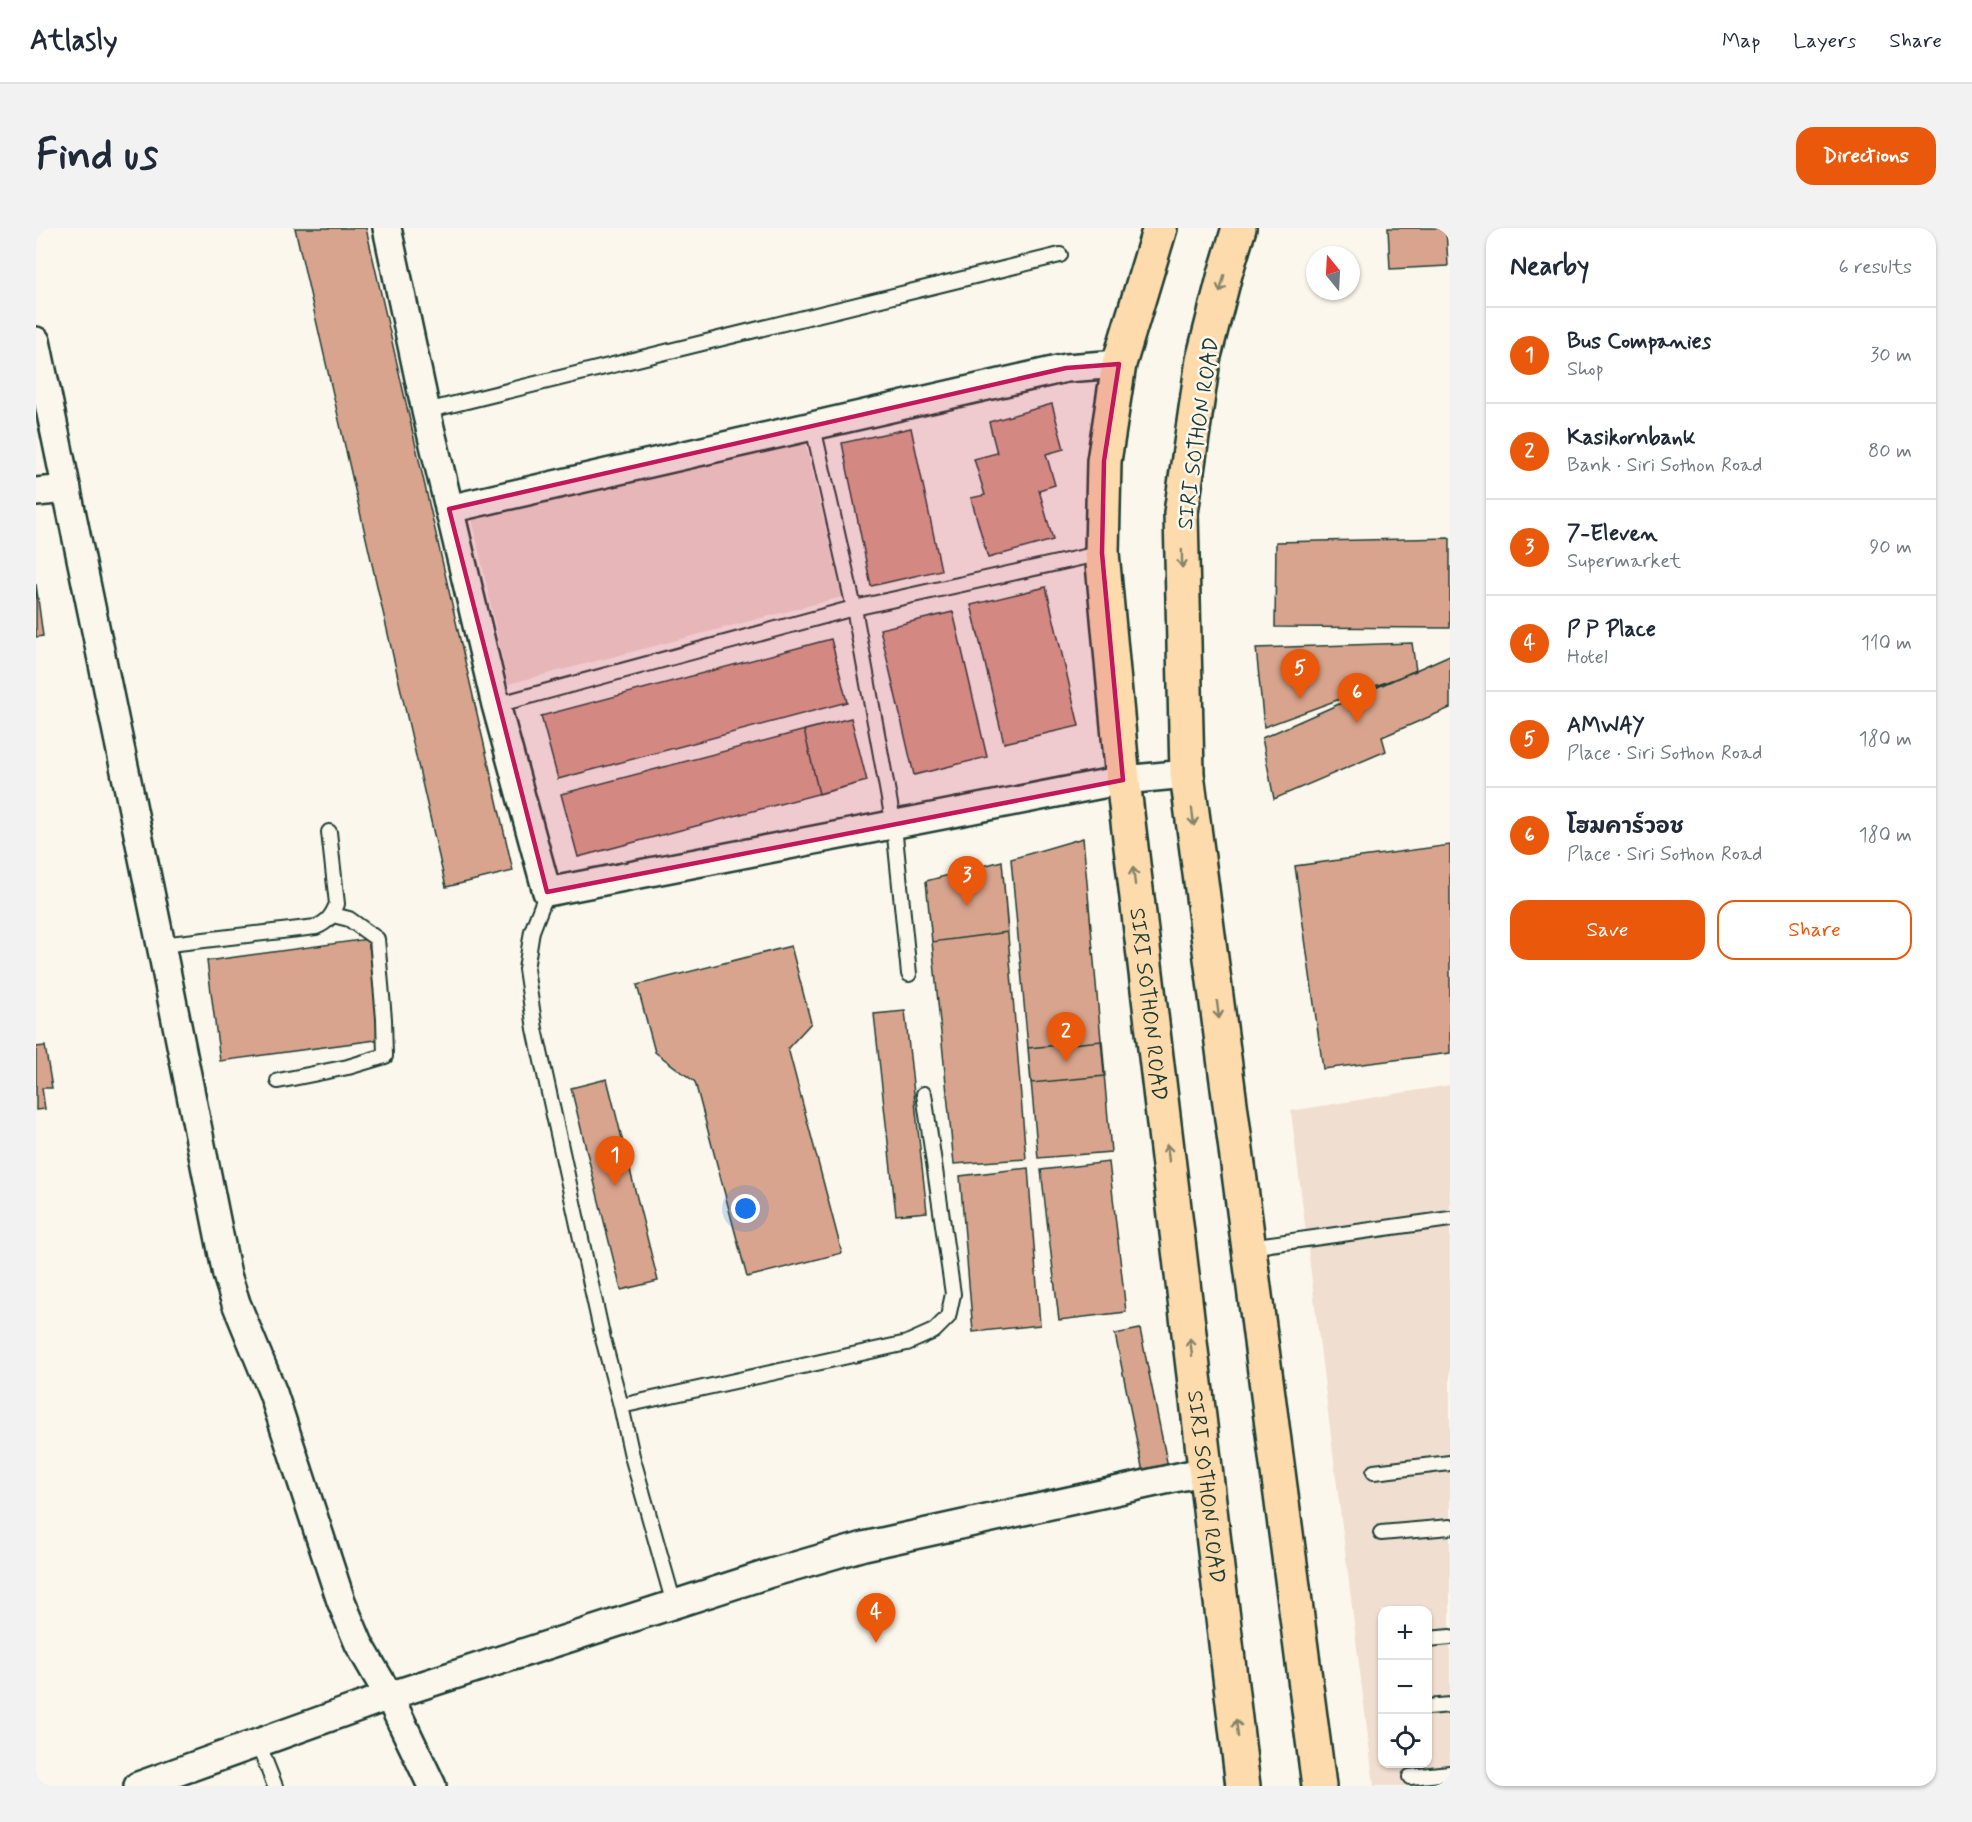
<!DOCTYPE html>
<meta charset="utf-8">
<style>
body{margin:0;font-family:Mynerve,"Playpen Sans Thai",sans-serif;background:#f2f2f3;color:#1f2937}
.controls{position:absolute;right:18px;bottom:18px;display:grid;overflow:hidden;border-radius:12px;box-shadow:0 2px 4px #0004}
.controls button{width:54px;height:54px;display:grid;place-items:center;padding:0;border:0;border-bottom:2px solid #e0e1e3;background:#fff;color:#1f2937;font:30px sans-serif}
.compass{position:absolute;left:1270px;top:18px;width:54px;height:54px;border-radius:50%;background:#fff;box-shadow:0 2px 4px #0004;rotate:342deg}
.you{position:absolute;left:710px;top:981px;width:21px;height:21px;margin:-15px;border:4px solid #fff;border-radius:50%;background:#1a73e8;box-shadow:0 0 0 9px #1a73e833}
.badge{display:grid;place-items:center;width:39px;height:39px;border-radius:50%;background:#ea580c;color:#fff;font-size:20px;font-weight:700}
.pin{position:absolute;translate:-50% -50px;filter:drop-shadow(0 2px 3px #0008)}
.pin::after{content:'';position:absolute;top:32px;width:21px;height:18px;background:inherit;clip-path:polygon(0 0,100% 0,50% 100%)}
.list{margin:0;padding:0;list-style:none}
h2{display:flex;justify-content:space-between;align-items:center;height:78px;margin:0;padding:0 24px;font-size:26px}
h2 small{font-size:20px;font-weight:400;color:#747a83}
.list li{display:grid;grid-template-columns:39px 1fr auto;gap:18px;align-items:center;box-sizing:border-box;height:96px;padding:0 24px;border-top:2px solid #e0e1e3}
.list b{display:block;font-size:22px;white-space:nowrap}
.list p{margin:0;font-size:20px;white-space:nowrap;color:#747a83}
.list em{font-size:20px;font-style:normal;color:#747a83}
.actions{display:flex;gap:12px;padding:18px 24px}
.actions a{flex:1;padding:14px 0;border:2px solid #ea580c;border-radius:18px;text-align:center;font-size:21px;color:#ea580c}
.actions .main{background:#ea580c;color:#fff}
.icon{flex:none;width:33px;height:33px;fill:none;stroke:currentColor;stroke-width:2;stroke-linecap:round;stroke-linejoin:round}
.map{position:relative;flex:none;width:1414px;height:1558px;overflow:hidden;border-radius:18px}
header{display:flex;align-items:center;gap:36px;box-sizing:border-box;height:84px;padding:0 30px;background:#fff;border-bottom:2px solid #e0e1e3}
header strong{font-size:28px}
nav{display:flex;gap:33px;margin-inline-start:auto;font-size:21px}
.intro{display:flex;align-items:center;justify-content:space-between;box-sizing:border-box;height:144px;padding:0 36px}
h1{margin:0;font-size:42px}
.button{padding:15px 27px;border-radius:18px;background:#ea580c;color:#fff;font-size:21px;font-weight:700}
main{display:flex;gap:36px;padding:0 36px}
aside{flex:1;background:#fff;border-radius:18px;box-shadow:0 2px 4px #0004}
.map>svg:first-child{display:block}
.built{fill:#f0ded0;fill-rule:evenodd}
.building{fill:#d8a48d;stroke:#1f3d34;stroke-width:1.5}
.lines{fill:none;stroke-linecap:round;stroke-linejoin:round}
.service-casing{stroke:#1f3d34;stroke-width:18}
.minor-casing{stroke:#1f3d34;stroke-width:32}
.primary-casing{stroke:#1f3d34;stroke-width:38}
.service{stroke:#fbf7ec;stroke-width:14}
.minor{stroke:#fbf7ec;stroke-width:27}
.primary{stroke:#fedbac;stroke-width:33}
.oneway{stroke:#83846a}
.marked{fill:#c2185b;fill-opacity:0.2;stroke:#c2185b;stroke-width:4.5;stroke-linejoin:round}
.labels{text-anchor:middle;stroke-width:5;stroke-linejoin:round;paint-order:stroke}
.street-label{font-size:22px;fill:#1f3d34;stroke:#fbf7ec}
</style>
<header>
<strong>Atlasly</strong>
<nav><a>Map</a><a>Layers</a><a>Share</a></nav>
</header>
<div class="intro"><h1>Find us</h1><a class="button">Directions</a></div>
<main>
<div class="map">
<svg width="1414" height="1558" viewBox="0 0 1414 1558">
<rect width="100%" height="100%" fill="#fbf7ec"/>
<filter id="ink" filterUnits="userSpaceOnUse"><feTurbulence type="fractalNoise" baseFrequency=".0167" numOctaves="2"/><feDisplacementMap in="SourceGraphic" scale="12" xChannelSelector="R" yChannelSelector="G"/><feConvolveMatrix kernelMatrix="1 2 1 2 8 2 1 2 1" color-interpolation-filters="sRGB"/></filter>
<g filter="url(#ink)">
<!-- built -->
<path class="built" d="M769 213 806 369 472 456 436 291Z
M1414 857V1558H1338L1255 883ZM1346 1382H1392V1536H1346Z"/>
<!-- building -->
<path class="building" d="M259 0H330L477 643 410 659Z
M1352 0H1410L1412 38 1354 41Z
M1016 176 1028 221 1010 226 1019 257 1003 262 1017 312 952 330 935 270 949 267 938 231 961 225 953 194Z
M875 200 905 342 835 358 806 215Z
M1414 310V400L1239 399 1240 314Z
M0 356 7 408 0 409Z
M1010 359 1043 498 968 515 935 377Z
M917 384 951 529 878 547 844 401Z
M795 411 811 474 522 551 505 488Z
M1376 415 1380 443 1228 499 1220 420Z
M1414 427V480L1346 509 1350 523 1238 571 1226 510Z
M815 490 831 553 542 629 525 566Z
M815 490 831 553 783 566 768 502Z
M1047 610 1075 924 1002 930 975 631Z
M1414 617V825L1287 841 1259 638Z
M966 633 990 931 918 936 890 653Z
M966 633 972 704 896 714 890 653Z
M332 711 347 811 184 833 171 733Z
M755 718 775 795 752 820 806 1025 711 1049 659 854 619 824 601 757Z
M869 783 891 984 860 987 838 786Z
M1066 813 1069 848 995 855 992 820Z
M9 818 16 860H6L9 881 0 882V819Z
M571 851 622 1053 585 1062 535 860Z
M1073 934 1090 1084 1023 1092 1005 942Z
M992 940 1004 1097 937 1104 924 948Z
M1104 1101 1132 1239 1107 1244 1079 1106Z"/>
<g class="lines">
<defs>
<path id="service" d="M390 183 1024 27
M777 199 818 380 858 598 873 746
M460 477 814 381 1066 325
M511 664 496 703 490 741 499 801 567 1111 585 1178 871 1115 898 1103 912 1089 917 1066 888 866
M125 717 280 699C292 694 296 688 301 676L293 604
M242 853 312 839 349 828 348 791 341 711 313 691 297 687
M1213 1019 1414 991
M585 1178 596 1228 638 1376
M1338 1244 1414 1235
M1345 1305 1414 1299
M1392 1411 1414 1409
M1392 1479 1414 1477
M222 1515 239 1558
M1374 1549 1414 1545"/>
<path id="minor" d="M351 0 390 183 460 477 511 664 1087 552 1151 546
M0 113 125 717 191 1047 200 1075 237 1165 305 1373 323 1416 353 1468 396 1558
M0 264 31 261
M413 281 1030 140 1083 136
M102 1558 353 1468 735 1345 828 1318 1170 1243"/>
<g id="primary">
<path id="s1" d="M1124 0 1083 136 1068 233 1066 325 1087 552 1207 1558"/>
<path d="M1203 0 1189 46 1167 132 1145 285 1151 546 1283 1558"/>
</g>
</defs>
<!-- service casing -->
<use href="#service" class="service-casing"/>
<!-- minor casing -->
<use href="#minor" class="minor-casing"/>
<!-- primary casing -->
<use href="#primary" class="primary-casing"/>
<!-- service -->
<use href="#service" class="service"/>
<!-- minor -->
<use href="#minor" class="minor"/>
<!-- primary -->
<use href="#primary" class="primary"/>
</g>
<!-- one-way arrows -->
<defs><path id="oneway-shaft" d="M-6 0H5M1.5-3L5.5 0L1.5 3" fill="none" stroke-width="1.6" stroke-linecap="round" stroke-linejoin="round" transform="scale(1.5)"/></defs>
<g class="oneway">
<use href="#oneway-shaft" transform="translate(1186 56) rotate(104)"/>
<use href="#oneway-shaft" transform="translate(1146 331) rotate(89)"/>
<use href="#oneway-shaft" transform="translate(1157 589) rotate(83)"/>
<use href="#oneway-shaft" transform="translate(1098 648) rotate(-97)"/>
<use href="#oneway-shaft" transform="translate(1182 782) rotate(83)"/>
<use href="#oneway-shaft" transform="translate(1132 925) rotate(-97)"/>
<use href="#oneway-shaft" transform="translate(1155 1119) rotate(-97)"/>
<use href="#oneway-shaft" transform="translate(1201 1500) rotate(-97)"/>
</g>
</g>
<!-- marked area -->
<path class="marked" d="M1083 136 1068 233 1066 325 1087 552 511 664 413 281 1030 140Z"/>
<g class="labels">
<!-- street labels -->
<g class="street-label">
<text transform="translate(1161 205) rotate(-82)" y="8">SIRI SOTHON ROAD</text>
<text dy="8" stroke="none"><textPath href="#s1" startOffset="786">SIRI SOTHON ROAD</textPath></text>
<text dy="8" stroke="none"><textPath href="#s1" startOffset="1272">SIRI SOTHON ROAD</textPath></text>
</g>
</g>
</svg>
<div class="controls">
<button>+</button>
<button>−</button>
<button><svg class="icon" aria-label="locate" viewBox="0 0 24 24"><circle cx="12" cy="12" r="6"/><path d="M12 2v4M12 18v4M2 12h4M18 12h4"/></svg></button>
</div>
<svg class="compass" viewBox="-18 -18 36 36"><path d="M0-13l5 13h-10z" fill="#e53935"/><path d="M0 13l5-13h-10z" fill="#747a83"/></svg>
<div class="you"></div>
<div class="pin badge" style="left:579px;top:958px">1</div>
<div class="pin badge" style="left:1030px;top:834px">2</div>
<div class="pin badge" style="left:931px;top:678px">3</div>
<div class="pin badge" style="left:840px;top:1415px">4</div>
<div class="pin badge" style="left:1264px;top:471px">5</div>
<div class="pin badge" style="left:1321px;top:495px">6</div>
</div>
<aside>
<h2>Nearby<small>6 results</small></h2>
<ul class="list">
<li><span class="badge">1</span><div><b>Bus Companies</b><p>Shop</p></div><em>30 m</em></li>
<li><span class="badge">2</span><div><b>Kasikornbank</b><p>Bank · Siri Sothon Road</p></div><em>80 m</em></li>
<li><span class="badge">3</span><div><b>7-Eleven</b><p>Supermarket</p></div><em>90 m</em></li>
<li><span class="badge">4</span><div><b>P P Place</b><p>Hotel</p></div><em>110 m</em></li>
<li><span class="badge">5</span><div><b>AMWAY</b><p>Place · Siri Sothon Road</p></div><em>180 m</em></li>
<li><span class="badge">6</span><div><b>โฮมคาร์วอช</b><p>Place · Siri Sothon Road</p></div><em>180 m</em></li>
</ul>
<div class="actions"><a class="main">Save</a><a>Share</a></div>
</aside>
</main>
